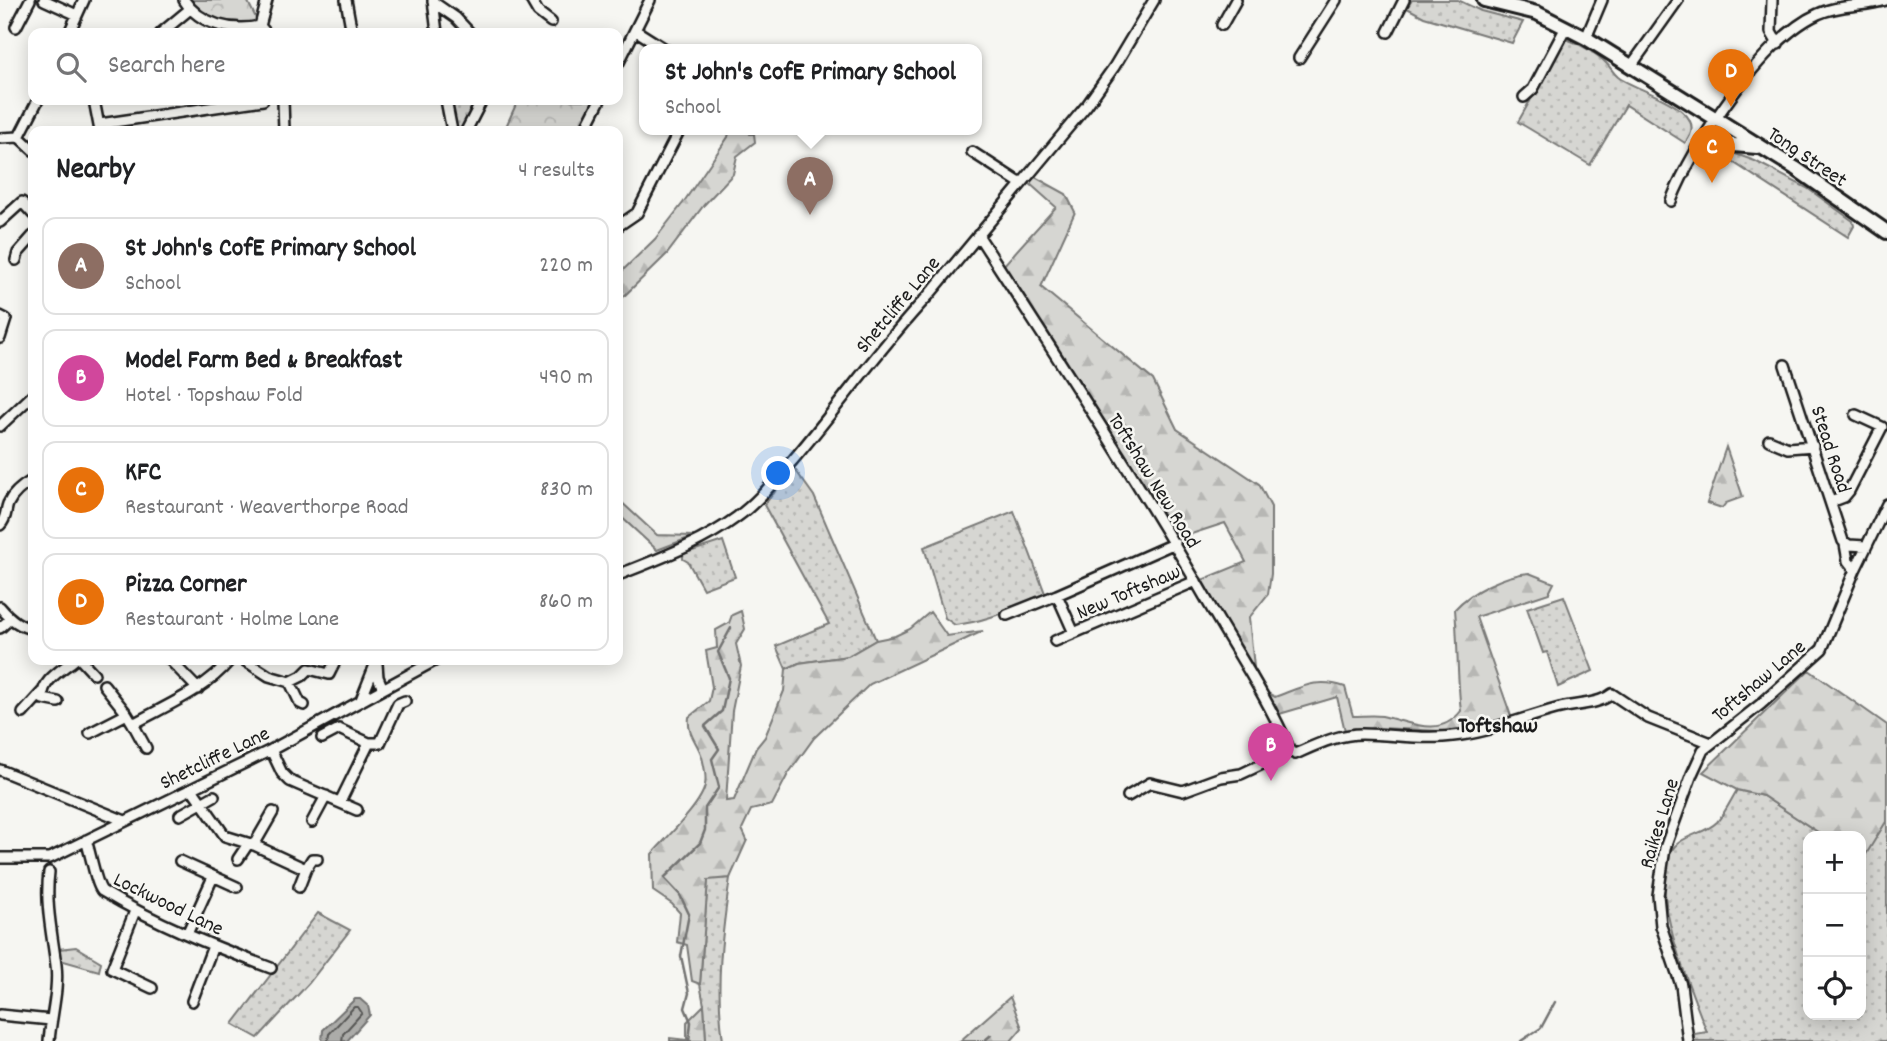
<!DOCTYPE html>
<meta charset="utf-8">
<style>
body{margin:0;font-family:Dekko,sans-serif;background:#f6f6f6;color:#202124}
.controls{position:absolute;right:21px;bottom:21px;display:grid;overflow:hidden;border-radius:14px;box-shadow:0 4px 18px #0003}
.controls button{width:63px;height:63px;display:grid;place-items:center;padding:0;border:0;border-bottom:2px solid #e0e0e0;background:#fff;color:#202124;font:35px sans-serif}
.you{position:absolute;left:779px;top:474px;width:24px;height:24px;margin:-18px;border:5px solid #fff;border-radius:50%;background:#1a73e8;box-shadow:0 0 0 10px #1a73e833}
.badge{display:grid;place-items:center;width:46px;height:46px;border-radius:50%;background:#2563eb;color:#fff;font-size:23px;font-weight:700}
.pin{position:absolute;translate:-50% -58px;filter:drop-shadow(0 2px 4px #0008)}
.pin::after{content:'';position:absolute;top:37px;width:24px;height:21px;background:inherit;clip-path:polygon(0 0,100% 0,50% 100%)}
.popup{position:absolute;left:639px;top:44px;width:343px;height:91px;box-sizing:border-box;display:grid;place-content:center;border-radius:14px;background:#fff;filter:drop-shadow(0 2px 5px #0005);font-size:23px;white-space:nowrap;color:#757577}
.popup b{font-size:26px;color:#202124}
.popup::after{content:'';position:absolute;left:50%;top:100%;margin-left:-14px;border:14px solid transparent;border-top-color:#fff}
.list{margin:0;padding:0;list-style:none}
h2{display:flex;justify-content:space-between;align-items:center;height:91px;margin:0;padding:0 28px;font-size:30px}
h2 small{font-size:23px;font-weight:400;color:#757577}
.list li{display:grid;grid-template-columns:46px 1fr auto;gap:21px;align-items:center;box-sizing:border-box;height:98px;margin:0 14px 14px;padding:0 14px;border:2px solid #e0e0e0;border-radius:14px}
.list b{display:block;font-size:26px;white-space:nowrap}
.list p{margin:0;font-size:23px;white-space:nowrap;color:#757577}
.list em{font-size:23px;font-style:normal;color:#757577}
.icon{flex:none;width:38px;height:38px;fill:none;stroke:currentColor;stroke-width:2;stroke-linecap:round;stroke-linejoin:round}
.map{position:relative;flex:none;width:1887px;height:1041px;overflow:hidden}
.search{position:absolute;background:#fff;box-shadow:0 4px 18px #0003;left:28px;top:28px;width:595px;height:77px;display:flex;align-items:center;gap:18px;box-sizing:border-box;padding:0 24px;border-radius:14px;color:#757577;font-size:26px}
.panel{position:absolute;background:#fff;box-shadow:0 4px 18px #0003;left:28px;top:126px;width:595px;height:539px;border-radius:14px}
.map>svg:first-child{display:block}
.grass{fill:url(#grass-dots);stroke:#797977;stroke-width:2}
.forest{fill:url(#forest-firs);stroke:#797977;stroke-width:2}
.park{fill:url(#park-crowns);stroke:#797977;stroke-width:2}
.water{fill:#acaca9;stroke:#727271;stroke-width:2}
.lines{fill:none;stroke-linecap:round;stroke-linejoin:round}
.shore{stroke:#565654;stroke-width:2}
.stream{stroke:#727271;stroke-width:2.5}
.minor-casing{stroke:#1c1c1c;stroke-width:14}
.highway-casing{stroke:#1c1c1c;stroke-width:18}
.minor{stroke:#f6f6f2;stroke-width:9}
.highway{stroke:#f6f6f2;stroke-width:12}
.labels{text-anchor:middle;stroke-width:5;stroke-linejoin:round;paint-order:stroke}
.street-label{font-size:21px;fill:#1c1c1c;stroke:#f6f6f2}
.neighbourhood-label{font-size:23px;font-weight:bold;fill:#1c1c1c;stroke:#f6f6f2}
</style>
<div class="map">
<svg width="1887" height="1041" viewBox="0 0 1887 1041">
<defs>
<pattern id="grass-dots" width="8" height="8" patternUnits="userSpaceOnUse" patternTransform="scale(1.75)"><rect width="8" height="8" fill="#d6d6d2"/><path d="M2 2h.1M6 6h.1" fill="none" stroke="#b7b7b4" stroke-width="1.8" stroke-linecap="round"/></pattern>
<pattern id="forest-firs" width="22" height="20" patternUnits="userSpaceOnUse" patternTransform="scale(1.75)"><rect width="22" height="20" fill="#d6d6d2"/><path d="M5 1l3.5 6h-7zM16 11l3.5 6h-7z" fill="#b7b7b4"/></pattern>
<pattern id="park-crowns" width="20" height="18" patternUnits="userSpaceOnUse" patternTransform="scale(1.75)"><rect width="20" height="18" fill="#d6d6d2"/><path d="M2 6a3 3 0 1 1 6 0M12 15a3 3 0 1 1 6 0" fill="none" stroke="#b7b7b4"/></pattern>
</defs>
<rect width="100%" height="100%" fill="#f6f6f2"/>
<filter id="ink" filterUnits="userSpaceOnUse"><feTurbulence type="fractalNoise" baseFrequency=".0143" numOctaves="2"/><feDisplacementMap in="SourceGraphic" scale="14" xChannelSelector="R" yChannelSelector="G"/><feConvolveMatrix kernelMatrix="1 2 1 2 8 2 1 2 1" color-interpolation-filters="sRGB"/></filter>
<g filter="url(#ink)">
<!-- grass -->
<path class="grass" d="M1412 0H1458L1481 11 1523 22 1512 43 1424 17 1407 8Z
M1565 39C1577 42 1598 54 1607 64 1611 68 1613 73 1618 77 1635 91 1715 108 1685 143L1626 105 1590 165 1518 122Z
M446 100H482L466 131H452Z
M1722 149 1755 161 1807 188 1853 221 1854 226 1848 237 1728 159 1711 153Z
M794 468 814 496 876 640 848 656 799 663 786 669 776 646 829 624 764 505Z
M1014 511 1046 596C1017 607 986 622 955 625L945 618 924 547Z
M723 541 735 577 703 589 688 562 683 559V554Z
M1564 596 1593 671 1558 687 1547 652 1543 653 1527 608Z
M1737 790 1763 796 1824 836H1808V1015H1861V860L1887 820V1041H1694V1034L1707 1032C1692 993 1643 882 1675 846 1686 834 1705 834 1717 822 1725 813 1731 800 1737 790Z
M730 878C722 935 715 983 723 1041H706L704 1005 700 984 708 879Z
M318 913 350 930 309 983 258 1038 233 1024Z
M76 947 101 962 99 971 60 960 59 949Z"/>
<!-- forest -->
<path class="forest" d="M730 129H748L750 134H754L755 142 737 156 733 174 704 205 667 254 618 302V275L655 239 683 203 728 137Z
M1035 177 1066 194 1075 212 1041 287 1153 380 1177 429 1259 484 1271 507V574L1268 594 1249 618 1255 677 1202 580 1246 562 1225 523 1179 538 1002 267 1056 207 1029 183Z
M1726 447 1743 497 1726 503 1722 508 1707 503Z
M618 499 657 535 694 536 657 550 618 514Z
M1529 573 1554 583 1549 593 1476 617 1511 716 1458 732 1380 728 1345 731 1337 697 1276 715 1262 690 1275 697C1302 687 1317 677 1345 687L1353 716C1363 716 1373 715 1382 716 1410 722 1439 739 1461 711 1457 677 1458 644 1455 609 1471 591 1505 575 1529 573Z
M741 611 745 629 736 644 741 666 732 711 726 801 734 800 756 748 765 737 784 691 786 669 799 663 848 656 876 640 895 636 910 629 930 612 947 636 983 631 870 684 814 738 788 774 772 805 751 810 742 829 747 840 730 878 708 880 700 984 692 981 687 945 677 942 680 913 672 904 653 891 652 854C666 838 702 804 705 785 707 776 704 766 702 757 697 741 687 735 689 717L709 701 712 687 706 651 717 648 716 630 729 623 732 615Z
M1809 670 1887 725V820L1862 861 1861 836H1824L1763 796 1737 790 1703 772Z
M1010 997 1022 1028 1011 1041H960Z
M704 1005 706 1041H670V1038L687 1040V1022Z"/>
<!-- park -->
<path class="park" d="M184 0H247L260 26 216 25Z
M518 100H600L584 131H504Z"/>
<!-- water -->
<path class="water" d="M355 999H360L368 1006 370 1015 347 1041H322L323 1030Z"/>
<g class="lines">
<!-- shore -->
<path class="shore" d="M328 1041 329 1034 354 1007H358L362 1013 343 1034 342 1041"/>
<!-- stream -->
<path class="stream" d="M689 1041 691 1022 685 1008 689 993 681 956 689 914 680 895 664 878 700 843 705 830V808L719 787 712 759 719 749 705 726 722 711 729 678 718 652 731 628
M984 1041 991 1035
M1521 1041 1541 1028 1555 1002"/>
<defs>
<path id="minor" d="M44 0 77 15
M184 0C200 25 232 32 260 26L266 33
M346 0 352 33
M433 0 437 33
M531 0 538 12 551 22
M1772 0 1771 32 1778 44
M433 2 456 18 470 33
M1222 25 1236 0
M260 26 267 0
M16 27 30 0
M635 30 665 49
M1388 32 1404 0
M69 33 84 0
M161 33 190 9
M1586 38 1602 0
M1299 58 1336 0
M618 64 650 0
M1631 66 1678 0
M1524 97 1533 89 1566 27
M94 100 100 131
M283 100 284 131
M446 100 452 131
M100 124 263 100
M466 131 482 100
M584 131 600 100
M19 137 38 100
M0 138 19 137 33 150
M972 152 1020 183
M1671 201C1693 145 1762 39 1818 14 1839 4 1864 7 1886 0
M0 222 22 202 33 214
M618 226 637 213 680 129
M978 235C1058 359 1139 482 1213 611 1239 656 1270 702 1290 751
M16 260 18 253 33 236
M0 316 6 319 0 338
M1785 365 1843 541 1849 545 1866 546
M0 426 33 395
M1769 440 1788 448 1813 446
M1831 502 1844 497 1849 491 1882 427 1856 415
M0 525C7 518 5 512 8 504 13 493 24 485 33 480
M1845 544 1848 561 1855 570
M618 575C658 559 702 543 737 517 758 502 776 479 793 460 839 406 879 348 928 296L1087 105 1114 67 1154 0
M1057 595 1074 633 1196 581
M0 607C9 618 19 627 33 629
M1007 615 1057 595 1175 543
M0 628 10 619
M1055 641 1074 633
M81 660 94 674
M170 660 198 689
M244 660 269 676 290 682 302 676 309 669 329 674 334 664
M377 664 378 677 383 689
M290 682 300 703 304 705
M104 685 127 714
M361 700 377 660
M58 702 43 699C40 681 62 670 74 660
M23 713 42 692
M133 724 146 748
M90 733 127 714 133 724C167 705 205 690 230 660
M322 738 339 729 369 743
M271 750 282 773 290 781 357 810
M1290 751 1295 754C1316 745 1338 734 1362 734 1392 734 1422 740 1453 736 1488 733 1522 718 1556 709 1574 704 1598 705 1612 694L1648 718 1711 743
M0 770 125 821
M192 789 225 836 254 845 306 869 299 887
M1128 796 1150 783 1183 791 1221 777 1241 774 1290 751
M340 802 369 743H380L398 704 405 701
M180 815 214 796
M312 822 326 796
M86 840C90 851 96 885 102 891 155 923 213 946 271 968
M254 845 273 812
M0 858H50L271 750 436 660
M238 859 248 844
M180 861 237 887
M306 869 312 859H317
M49 872C45 904 52 933 56 965 59 989 51 1016 49 1041
M135 911 112 969 152 988
M187 934 213 877
M192 1001 213 946
M0 1015 51 1020
M1688 1041 1681 985 1661 926 1658 895 1665 848 1692 774 1703 750 1761 704 1822 649 1855 570 1887 504"/>
<path id="highway" d="M1484 0 1537 13 1586 38 1795 168 1887 232
M1698 150 1722 144 1757 147"/>
</defs>
<!-- minor casing -->
<use href="#minor" class="minor-casing"/>
<!-- highway casing -->
<use href="#highway" class="highway-casing"/>
<!-- minor -->
<use href="#minor" class="minor"/>
<!-- highway -->
<use href="#highway" class="highway"/>
</g>
</g>
<g class="labels">
<!-- street labels -->
<g class="street-label">
<text transform="translate(1808 156) rotate(34)" y="7">Tong Street</text>
<text transform="translate(897 304) rotate(-50)" y="7">Shetcliffe Lane</text>
<text transform="translate(1832 449) rotate(72)" y="7">Stead Road</text>
<text transform="translate(1155 480) rotate(58)" y="7">Toftshaw New Road</text>
<text transform="translate(1128 591) rotate(-23)" y="7">New Toftshaw</text>
<text transform="translate(1758 680) rotate(-40)" y="7">Toftshaw Lane</text>
<text transform="translate(214 757) rotate(-26)" y="7">Shetcliffe Lane</text>
<text transform="translate(1658 823) rotate(-73)" y="7">Raikes Lane</text>
<text transform="translate(169 903) rotate(26)" y="7">Lockwood Lane</text>
</g>
<!-- neighbourhood labels -->
<g class="neighbourhood-label">
<text x="1498" y="732">Toftshaw</text>
</g>
</g>
</svg>
<div class="controls">
<button>+</button>
<button>−</button>
<button><svg class="icon" aria-label="locate" viewBox="0 0 24 24"><circle cx="12" cy="12" r="6"/><path d="M12 2v4M12 18v4M2 12h4M18 12h4"/></svg></button>
</div>
<div class="you"></div>
<div class="pin badge" style="left:810px;top:215px;background:#8d6e63">A</div>
<div class="popup"><b>St John's CofE Primary School</b>School</div>
<div class="pin badge" style="left:1271px;top:781px;background:#d1479c">B</div>
<div class="pin badge" style="left:1712px;top:183px;background:#e8710a">C</div>
<div class="pin badge" style="left:1731px;top:107px;background:#e8710a">D</div>
<div class="search"><svg class="icon" aria-label="search" viewBox="0 0 24 24"><circle cx="10" cy="10" r="6"/><path d="M15 15l6 6"/></svg>Search here</div>
<section class="panel">
<h2>Nearby<small>4 results</small></h2>
<ul class="list">
<li><span class="badge" style="background:#8d6e63">A</span><div><b>St John's CofE Primary School</b><p>School</p></div><em>220 m</em></li>
<li><span class="badge" style="background:#d1479c">B</span><div><b>Model Farm Bed &amp; Breakfast</b><p>Hotel · Topshaw Fold</p></div><em>490 m</em></li>
<li><span class="badge" style="background:#e8710a">C</span><div><b>KFC</b><p>Restaurant · Weaverthorpe Road</p></div><em>830 m</em></li>
<li><span class="badge" style="background:#e8710a">D</span><div><b>Pizza Corner</b><p>Restaurant · Holme Lane</p></div><em>860 m</em></li>
</ul>
</section>
</div>
